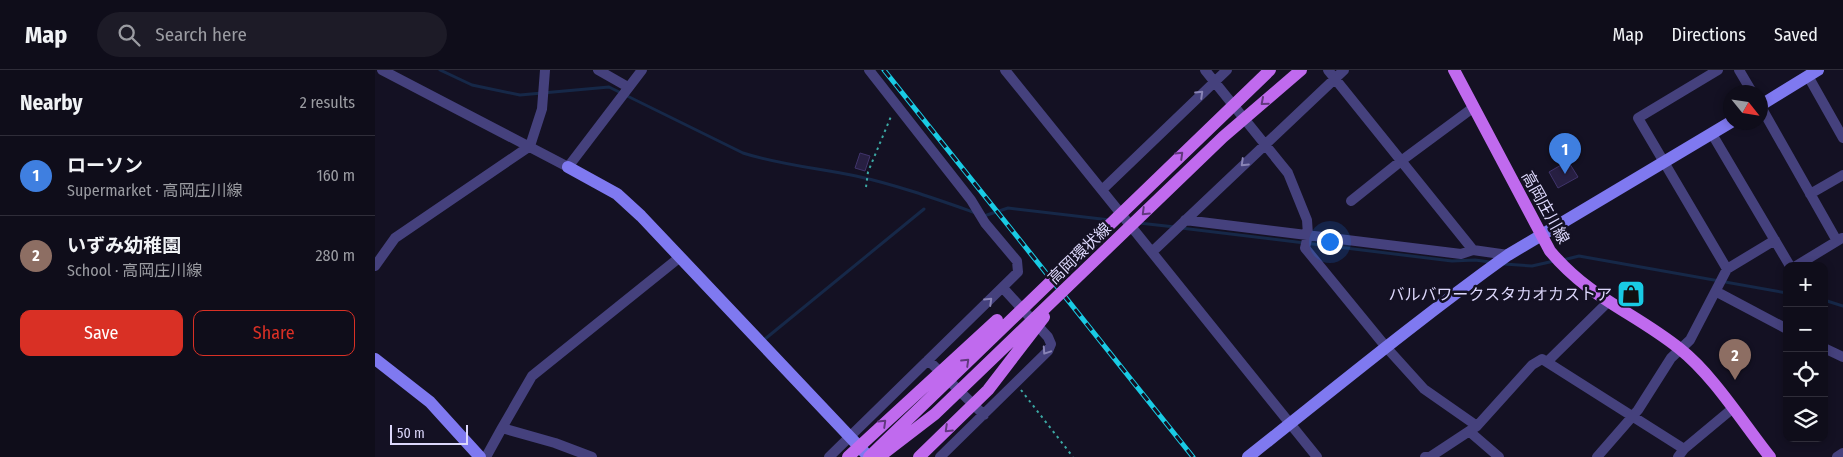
<!DOCTYPE html>
<meta charset="utf-8">
<style>
body{margin:0;font-family:"Fira Sans Condensed","Noto Sans JP",sans-serif;background:#1d1b27;color:#f1f3f6}
.controls{position:absolute;right:15px;bottom:15px;display:grid;overflow:hidden;border-radius:10px;box-shadow:0 2px 8px #0003}
.controls button{width:45px;height:45px;display:grid;place-items:center;padding:0;border:0;border-bottom:1px solid #2f2d39;background:#0f0d1a;color:#f1f3f6;font:25px sans-serif}
.compass{position:absolute;left:1348px;top:15px;width:45px;height:45px;border-radius:50%;background:#0f0d1a;box-shadow:0 2px 8px #0003;rotate:120deg}
.scale{position:absolute;left:15px;bottom:12px;width:78px;box-sizing:border-box;padding-left:5px;border:2px solid #dcd7fb;border-top:0;font-size:14px;line-height:18px;white-space:nowrap;color:#dcd7fb;-webkit-text-stroke:4px #141123;paint-order:stroke}
.you{position:absolute;left:954px;top:171px;width:18px;height:18px;margin:-12px;border:4px solid #fff;border-radius:50%;background:#1a73e8;box-shadow:0 0 0 8px #1a73e833}
.badge{display:grid;place-items:center;width:32px;height:32px;border-radius:50%;background:#d93025;color:#fff;font-size:16px;font-weight:700}
.pin{position:absolute;translate:-50% -41px;filter:drop-shadow(0 1px 2px #0008)}
.pin::after{content:'';position:absolute;top:26px;width:18px;height:15px;background:inherit;clip-path:polygon(0 0,100% 0,50% 100%)}
.list{margin:0;padding:0;list-style:none}
h2{display:flex;justify-content:space-between;align-items:center;height:65px;margin:0;padding:0 20px;font-size:21px}
h2 small{font-size:16px;font-weight:400;color:#9b9ca2}
.list li{display:grid;grid-template-columns:32px 1fr auto;gap:15px;align-items:center;box-sizing:border-box;height:80px;padding:0 20px;border-top:1px solid #2f2d39}
.list b{display:block;font-size:19px;white-space:nowrap}
.list p{margin:0;font-size:16px;white-space:nowrap;color:#9b9ca2}
.list em{font-size:16px;font-style:normal;color:#9b9ca2}
.actions{display:flex;gap:10px;padding:15px 20px}
.actions a{flex:1;padding:11px 0;border:1px solid #d93025;border-radius:10px;text-align:center;font-size:18px;color:#d93025}
.actions .main{background:#d93025;color:#fff}
.icon{flex:none;width:28px;height:28px;fill:none;stroke:currentColor;stroke-width:2;stroke-linecap:round;stroke-linejoin:round}
.map{position:relative;flex:none;width:1468px;height:387px;overflow:hidden}
header{display:flex;align-items:center;gap:30px;box-sizing:border-box;height:70px;padding:0 25px;background:#0f0d1a;border-bottom:1px solid #2f2d39}
header strong{font-size:24px}
nav{display:flex;gap:28px;margin-inline-start:auto;font-size:18px}
.search{width:350px;height:45px;background:#1d1b27;display:flex;align-items:center;gap:12px;box-sizing:border-box;padding:0 18px;border-radius:28px;color:#9b9ca2;font-size:19px}
main{display:flex}
aside{flex:1;background:#0f0d1a}
.map>svg:first-child{display:block}
.lines{fill:none;stroke-linecap:round;stroke-linejoin:round}
.stream{stroke:#162848;stroke-width:3}
.building{fill:#271f42;stroke:#40346b}
.path{stroke:#3ca9a5;stroke-width:2;stroke-dasharray:2.5 4;stroke-linecap:butt}
.street{stroke:#45417d;stroke-width:10}
.secondary{stroke:#7f79f0;stroke-width:12}
.primary{stroke:#c06aee;stroke-width:12}
.rail-casing{stroke:#19cbe4;stroke-width:5}
.rail{stroke:#141123;stroke-width:3;stroke-dasharray:9;stroke-linecap:butt}
.primary-bridge{stroke:#c06aee;stroke-width:12}
.oneway{stroke:#8984b6}
.oneway2{stroke:#61397e}
.labels{text-anchor:middle;stroke-width:5;stroke-linejoin:round;paint-order:stroke}
.street-label{font-size:16px;fill:#dcd7fb;stroke:#141123}
.poi-label{font-size:16px;fill:#dcd7fb;stroke:#141123;text-anchor:end}
</style>
<header>
<strong>Map</strong>
<div class="search"><svg class="icon" aria-label="search" viewBox="0 0 24 24"><circle cx="10" cy="10" r="6"/><path d="M15 15l6 6"/></svg>Search here</div>
<nav><a>Map</a><a>Directions</a><a>Saved</a></nav>
</header>
<main>
<aside>
<h2>Nearby<small>2 results</small></h2>
<ul class="list">
<li><span class="badge" style="background:#3f7fe0">1</span><div><b>ローソン</b><p>Supermarket · 高岡庄川線</p></div><em>160 m</em></li>
<li><span class="badge" style="background:#8d6e63">2</span><div><b>いずみ幼稚園</b><p>School · 高岡庄川線</p></div><em>280 m</em></li>
</ul>
<div class="actions"><a class="main">Save</a><a>Share</a></div>
</aside>
<div class="map">
<svg width="1468" height="387" viewBox="0 0 1468 387">
<rect width="100%" height="100%" fill="#141123"/>
<g class="lines">
<!-- stream -->
<path class="stream" d="M65 0 97 15 145 25 234 17 368 83C405 95 443 98 481 106 522 115 561 129 601 143
M609 146 633 138 735 150
M764 153 800 157
M806 158 1077 191 1100 190 1115 192
M1188 190 1204 186 1412 223
M1129 194 1157 196 1179 191
M1449 230 1468 236
M390 269 549 139"/>
</g>
<!-- building -->
<path class="building" d="M485 83 495 86 490 101 480 98Z
M1193 91 1203 107 1183 118 1174 102Z"/>
<g class="lines">
<!-- path -->
<path class="path" d="M491 117 493 102 517 44
M646 320 698 387"/>
<!-- street -->
<path class="street" d="M7 0 193 97 267 0
M223 0 253 17
M630 0 942 387
M830 0 913 103 932 150 933 165 930 178 1011 277 1049 319 1102 356
M953 0 1098 180 1133 185
M1343 0 1263 48 1352 199 1400 170
M1364 0 1377 22
M1433 6 1468 68
M1386 37 1462 171
M1337 64 1415 196
M728 119 852 0
M1435 124 1468 105
M976 131 1026 91 1099 37
M810 150 1086 184 1098 180
M777 182 969 0
M0 196 20 168 155 76 167 39 170 0
M1421 196 1467 168
M1342 222 1412 259
M1449 278 1468 287
M553 290 609 345
M1172 292 1232 233
M127 358 157 306 305 187
M1095 362 1124 387
M111 387 127 358 180 373 217 387
M454 387 643 202 642 191 610 153 596 130 494 0
M565 387 673 281 676 274 673 267 628 218
M1050 387H1055L1102 356 1157 295 1167 289 1309 379
M1222 387 1263 340 1296 288 1315 270 1352 199
M1303 387 1309 379 1357 339
M1462 387 1468 383"/>
<!-- secondary -->
<path class="secondary" d="M1386 35 1443 0
M193 97 242 124 266 146 494 387
M0 289 55 332 105 387
M873 387C959 319 1044 249 1133 185L1356 52"/>
<!-- primary -->
<path class="primary" d="M1079 0 1175 181C1215 229 1259 242 1305 279 1338 305 1368 353 1395 387"/>
<defs>
<path id="rail" d="M509 0 818 387"/>
</defs>
<!-- rail casing -->
<use href="#rail" class="rail-casing"/>
<!-- rail -->
<use href="#rail" class="rail"/>
<!-- primary-bridge -->
<path class="primary-bridge" d="M473 387 622 250
M494 387 895 0
M504 387 560 344 848 67 926 0
M544 387 613 320 669 247"/>
</g>
<!-- one-way arrows -->
<defs><path id="oneway-chevron" d="M-2-3.5L2.5 0L-2 3.5" fill="none" stroke-width="1.6" stroke-linecap="round" stroke-linejoin="round" transform="scale(1.25)"/></defs>
<g class="oneway">
<use href="#oneway-chevron" transform="translate(825 24) rotate(-44)"/>
<use href="#oneway-chevron" transform="translate(869 93) rotate(136)"/>
<use href="#oneway-chevron" transform="translate(614 231) rotate(-44)"/>
<use href="#oneway-chevron" transform="translate(671 281) rotate(124)"/>
</g>
<g class="oneway2">
<use href="#oneway-chevron" transform="translate(889 32) rotate(139)"/>
<use href="#oneway-chevron" transform="translate(805 85) rotate(-44)"/>
<use href="#oneway-chevron" transform="translate(770 142) rotate(136)"/>
<use href="#oneway-chevron" transform="translate(591 292) rotate(-44)"/>
<use href="#oneway-chevron" transform="translate(508 353) rotate(-44)"/>
<use href="#oneway-chevron" transform="translate(573 359) rotate(136)"/>
</g>
<!-- icons -->
<defs>
<symbol id="shop-square" viewBox="-11 -11 22 22"><rect x="-9" y="-9" width="18" height="18" rx="4" fill="#19cbe4" stroke="#141123"/><path d="M-5-2.5h2.3a2.7 3.5 0 0 1 5.4 0H5L5.5 6h-11ZM-1.5-2.5h3a1.5 2.3 0 0 0-3 0Z" fill="#111"/></symbol>
</defs>
<g fill-rule="evenodd">
<use href="#shop-square" x="1240" y="208" width="32" height="32"/>
</g>
<g class="labels">
<!-- street labels -->
<g class="street-label">
<text transform="translate(1171 137) rotate(61)" y="6">高岡庄川線</text>
<text transform="translate(704 183) rotate(-44)" y="6">高岡環状線</text>
</g>
<!-- poi labels -->
<g class="poi-label">
<text x="1237" y="230">バルバワークスタカオカストア</text>
</g>
</g>
</svg>
<div class="controls">
<button>+</button>
<button>−</button>
<button><svg class="icon" aria-label="locate" viewBox="0 0 24 24"><circle cx="12" cy="12" r="6"/><path d="M12 2v4M12 18v4M2 12h4M18 12h4"/></svg></button>
<button><svg class="icon" aria-label="layers" viewBox="0 0 24 24"><path d="M12 4l9 5-9 5-9-5zM3 14l9 5 9-5"/></svg></button>
</div>
<svg class="compass" viewBox="-18 -18 36 36"><path d="M0-13l5 13h-10z" fill="#e53935"/><path d="M0 13l5-13h-10z" fill="#9b9ca2"/></svg>
<div class="scale">50 m</div>
<div class="you"></div>
<div class="pin badge" style="left:1190px;top:104px;background:#3f7fe0">1</div>
<div class="pin badge" style="left:1360px;top:310px;background:#8d6e63">2</div>
</div>
</main>
